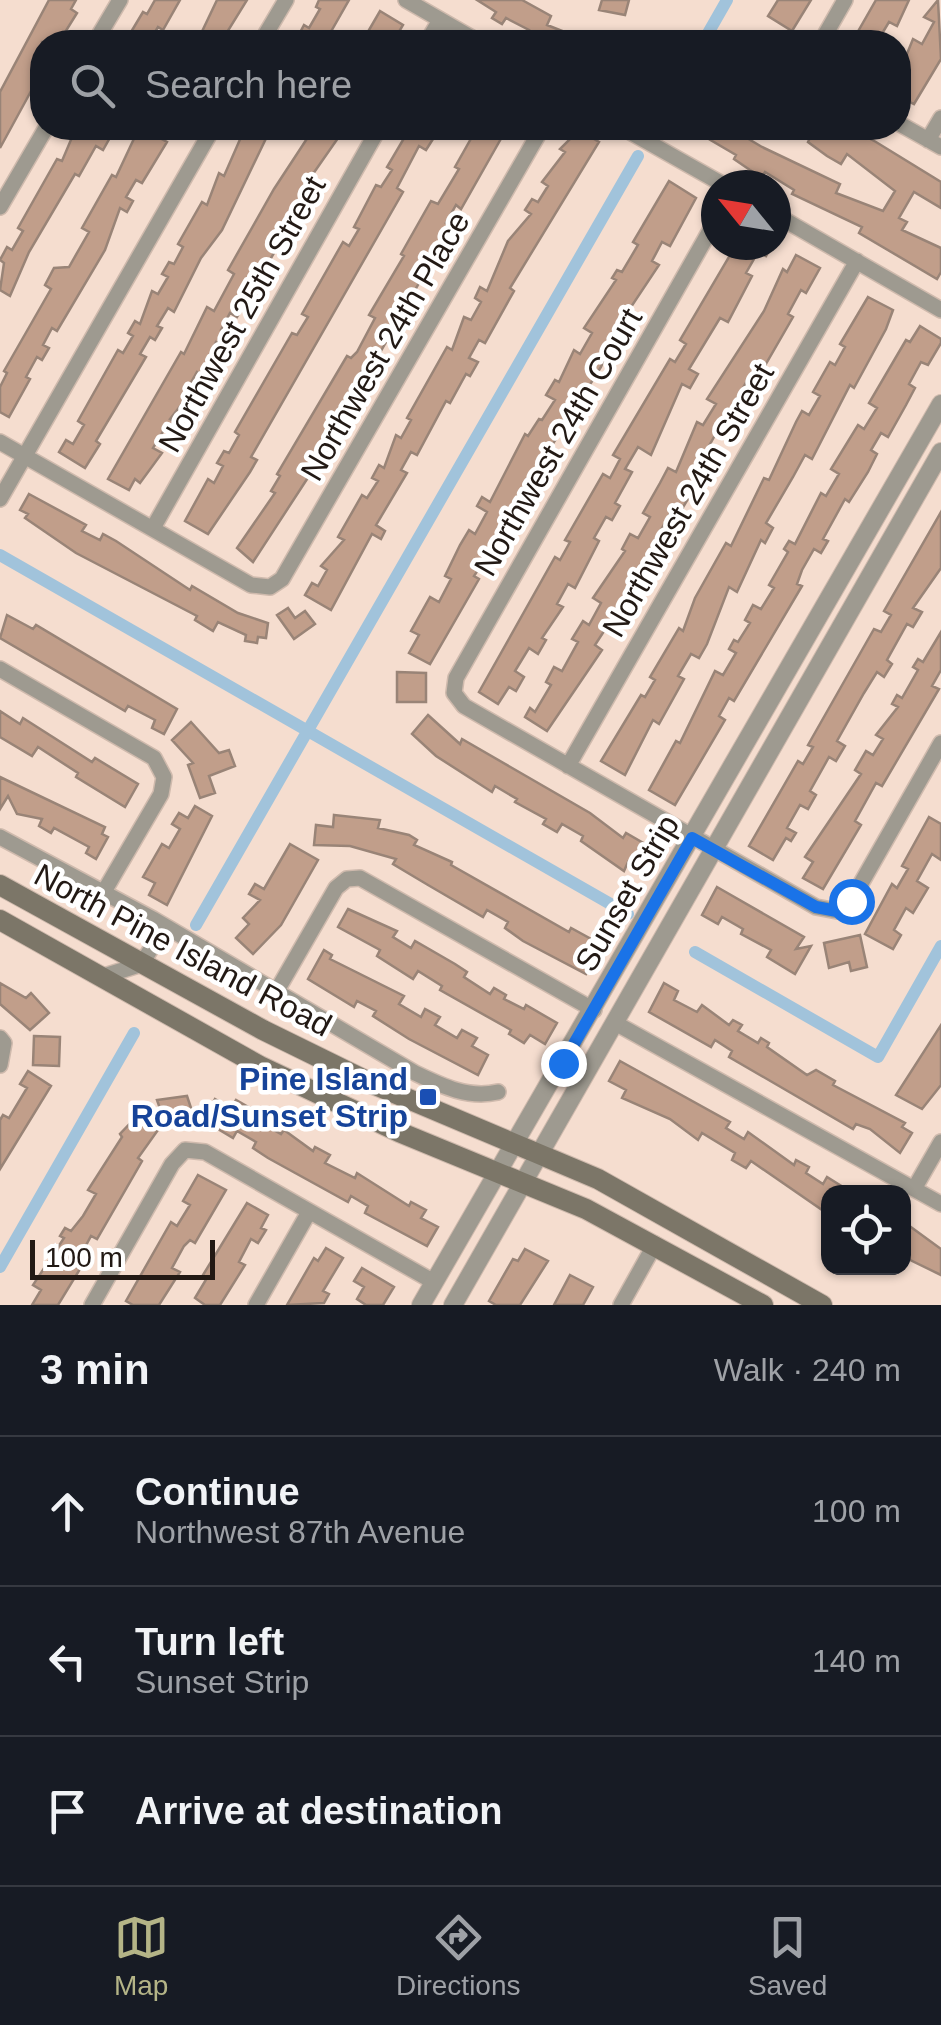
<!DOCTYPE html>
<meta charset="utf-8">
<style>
body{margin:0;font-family:Helvetica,sans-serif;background:#242831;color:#f1f3f6}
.controls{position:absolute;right:30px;bottom:30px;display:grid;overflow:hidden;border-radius:20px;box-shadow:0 2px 8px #0004}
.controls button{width:90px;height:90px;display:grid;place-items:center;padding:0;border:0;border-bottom:2px solid #363941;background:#171b24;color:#f1f3f6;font:50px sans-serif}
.compass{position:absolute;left:701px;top:170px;width:90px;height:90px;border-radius:50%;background:#171b24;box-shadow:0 2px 8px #0004;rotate:300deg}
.scale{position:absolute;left:30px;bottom:25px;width:185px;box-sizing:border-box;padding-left:10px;border:5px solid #221914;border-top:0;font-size:28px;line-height:35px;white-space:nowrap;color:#221914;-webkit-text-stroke:8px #fff;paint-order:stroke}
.stop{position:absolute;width:30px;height:30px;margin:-22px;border:8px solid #1a73e8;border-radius:50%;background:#fff}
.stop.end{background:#1a73e8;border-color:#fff;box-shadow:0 2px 10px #0008}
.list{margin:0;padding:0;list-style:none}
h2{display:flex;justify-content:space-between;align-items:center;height:130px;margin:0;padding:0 40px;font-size:42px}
h2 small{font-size:32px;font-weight:400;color:#9ea1a6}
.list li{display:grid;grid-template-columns:65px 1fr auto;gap:30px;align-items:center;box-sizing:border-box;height:150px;padding:0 40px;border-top:2px solid #363941}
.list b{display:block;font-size:38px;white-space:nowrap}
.list p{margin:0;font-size:32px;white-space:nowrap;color:#9ea1a6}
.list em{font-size:32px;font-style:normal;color:#9ea1a6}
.icon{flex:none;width:55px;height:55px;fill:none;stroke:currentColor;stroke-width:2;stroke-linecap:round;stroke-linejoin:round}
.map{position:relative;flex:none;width:941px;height:1305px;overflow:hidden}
.search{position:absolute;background:#171b24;box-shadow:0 2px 8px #0004;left:30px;right:30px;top:30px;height:110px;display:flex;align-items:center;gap:25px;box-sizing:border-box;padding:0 35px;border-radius:40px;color:#9ea1a6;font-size:38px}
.sheet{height:580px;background:#171b24}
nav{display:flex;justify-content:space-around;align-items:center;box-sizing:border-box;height:140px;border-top:2px solid #363941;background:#171b24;font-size:28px;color:#9ea1a6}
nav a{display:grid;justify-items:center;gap:5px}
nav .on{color:#b4b487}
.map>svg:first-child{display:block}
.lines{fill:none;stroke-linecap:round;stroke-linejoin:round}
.canal{stroke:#a1c3db;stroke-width:12}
.building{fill:#c19e8a;stroke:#998477;stroke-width:2.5}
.minor-casing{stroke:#cfbaad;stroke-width:18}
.tertiary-casing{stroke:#cfbaad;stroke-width:20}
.secondary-casing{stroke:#cfbaad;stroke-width:22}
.minor{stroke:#9e9a90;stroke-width:15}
.tertiary{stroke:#9e9a90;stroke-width:18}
.secondary{stroke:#7c7668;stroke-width:20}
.route{stroke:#1a73e8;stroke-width:12}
.transit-dot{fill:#1a4fb4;stroke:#fff;stroke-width:4}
.labels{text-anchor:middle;stroke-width:9;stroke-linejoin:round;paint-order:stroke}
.street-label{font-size:32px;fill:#221914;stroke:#fff}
.transit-label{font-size:32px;font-weight:bold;fill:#164399;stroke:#fff;text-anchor:end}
</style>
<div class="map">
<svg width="941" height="1305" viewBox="0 0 941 1305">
<rect width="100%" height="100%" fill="#f5ddcf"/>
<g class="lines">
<!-- canal -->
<path class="canal" d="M703 42 727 0
M0 555 628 914
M196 925 638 156
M695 952 878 1057 941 946
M0 1267 134 1033"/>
</g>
<!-- building -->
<path class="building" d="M49 0H76L71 9 77 13 59 42H42V71L0 148V92Z
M155 0H180L163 30 158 27 149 42H125L143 12 147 14Z
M217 0H247L221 42H197Z
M319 0H349L325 42H295L304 25 309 28 320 9 316 7Z
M477 0H522L551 16 547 25 590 42H534L525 37 529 30 506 18 502 24 492 18 496 12Z
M602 0H629L625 15 599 10Z
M778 0H811L792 31 768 16Z
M876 0H909L897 26 889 22 877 42H852Z
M938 0 941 59 914 104 898 96V76L913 39 922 44 934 22 924 17Z
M380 11 403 25 393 42H362Z
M76 128H101L112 134 103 150 96 146 79 176 75 174 29 252 10 296 0 290 4 263 0 260 7 247 12 250 23 231 18 228 57 159 62 161Z
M139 128H166L160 138 167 142 142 183 136 180 126 197 133 201 127 212 120 208 105 250 57 331 52 328 43 345 49 348 42 360 37 357 26 377 30 379 9 417 0 412V387L7 373 4 371 51 289 45 285 54 268 69 267 89 232 82 228 112 175 116 177Z
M245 128H271L222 230 201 258 174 312 168 308 157 326 162 328 155 340 150 337 140 354 146 357 96 441 100 444 85 468 59 452 66 440 73 444 84 425 78 421 118 350 123 353 133 336 128 333 135 321 140 324 152 291 158 294 168 277 162 274 169 262 174 264 183 247 178 244 202 202 207 205 219 173 224 176Z
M321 128H345L306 184 311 186 288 227 283 224 271 241 278 246 237 317 230 313 221 330 227 333 221 344 216 342 203 375 197 372 188 388 192 391 170 419 176 422 170 433 164 430 153 448 162 453 140 483 135 479 129 490 108 479 181 352 184 354 207 307 214 311 234 274 228 270 274 189 312 131 317 134Z
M410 128H440L426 150 419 146 397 188 403 192 251 457 257 460 250 472 208 534 185 521 208 479 214 483 223 466 217 463 224 451 229 453 239 435 235 432 292 333 297 335 308 317 302 314 343 242 349 246 359 229 354 227 376 185 381 187 392 170 387 167Z
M477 128H507L461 209 456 205 446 223 452 226 430 254 434 256 394 328 377 358 371 354 335 419 339 422 326 445 322 443 311 461 316 464 309 476 253 562 237 548 275 493 271 491 280 476 277 474 347 356 351 358 357 352 375 318 369 315 404 256 401 254 431 201 438 204 459 169 455 167Z
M690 128H746L742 135 762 147 840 184 836 193 883 211 895 191 847 154 841 164 827 156 808 142 812 134 800 128H850L876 142 941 182V208L914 192 899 218 907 222 902 230 941 248V272L937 279 859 233 862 227 792 194 794 190 765 172 762 177 750 170 734 159 736 155Z
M579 130 599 142 510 288 514 291 485 343 479 340 469 358 478 362 470 376 466 374 450 403 446 401 417 455 411 452 401 470 407 473 376 525 385 531 381 539 372 534 331 610 305 595 312 583 318 586 327 570 321 566 344 540 338 537 362 495 367 498 378 481 372 478 379 465 384 468 396 435 401 438 411 420 407 418 447 347 452 350 464 317 471 320 481 302 475 298 480 287 487 291 508 241 531 214 525 210 532 199 538 202 548 186 542 182 565 152 560 149Z
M669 181 696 198 670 246 662 242 652 261 659 265 617 328 601 367 544 458 524 500 474 576 479 579 430 664 409 653 419 635 411 631 430 597 439 602 451 579 445 576 460 545 469 530 475 534 487 512 477 506 482 497 490 502 525 434 528 436 539 419 542 420 555 400 546 395 555 380 559 382 574 350 580 354 592 333 584 328 616 280 612 278 617 270 622 272 638 245 633 242Z
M736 245H772L766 256 758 252 746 273 752 276 728 322 720 318 689 369 698 374 690 388 682 384 651 455 638 447 625 469 632 472 615 503 620 506 612 520 606 517 594 538 599 541 575 588 568 584 557 604 563 607 542 638 546 640 538 654 529 648 515 671 524 677 516 691 509 687 498 704 479 692 555 557 560 560 570 542 565 540 603 474 610 478 620 459 613 455 670 359 675 362 686 344 680 340Z
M796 255 820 268 806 293 801 290 788 314 793 317 755 383 748 379 738 397 745 402 727 432 719 428 709 446 716 450 710 462 679 514 672 510 661 530 667 533 640 582 635 580 625 597 629 600 612 631 606 628 595 645 602 650 547 731 525 717 530 708 535 712 551 685 546 682 554 667 562 671 578 642 572 639 583 621 589 625 601 603 593 598 625 551 622 549 630 534 638 538 650 517 643 513 660 483 668 468 676 472 697 422 703 425 716 404 707 399 764 311 783 269 787 272Z
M868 297 893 310 886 329 854 388 850 385 812 459 805 455 793 477 766 523 773 528 765 543 761 540 737 592 729 587 707 644 699 658 691 654 678 676 684 679 659 724 653 720 625 775 601 761 641 695 645 697 655 680 650 677 679 628 683 631 695 598 726 543 731 546 764 478 769 480 796 422 802 411 809 415 820 396 813 392 830 362 835 365 845 347 840 344Z
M920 326 941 339V343L928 365 921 362 909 384 915 388 906 405 888 437 881 433 871 450 877 454 868 472 849 502 845 499 823 539 828 541 821 553 814 549 802 570 797 584 802 586 734 701 729 698 719 716 725 720 675 805 649 790 676 741 680 743 715 671 723 675 736 653 729 649 734 640 738 642 750 623 745 620 753 605 761 609 774 588 769 585 788 552 784 549 789 541 795 544 821 493 826 496 839 474 831 469 858 425 864 429 877 408 869 403 906 340 910 342Z
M29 494 86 525 82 531 100 540 103 534 116 541 190 590 192 586 238 613 268 623 266 638 258 637 257 643 245 641 246 635 218 622 213 631 195 620 197 616 76 553 25 518 28 514 20 510Z
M941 512V568L913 608 922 612 913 627 907 624 887 660 892 664 884 677 877 672 864 693 837 741 845 746 836 761 829 757 810 791 816 795 808 809 800 805 787 828 796 833 791 841 786 838 773 860 749 846 798 761 803 764 813 747 808 745 874 629 881 632 891 615 884 611Z
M288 608 295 618 305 611 315 624 294 639 277 615Z
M7 615 33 629 36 625 177 709 164 734 152 728 155 720 128 706 125 711 0 638Z
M941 632V670L932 686 939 689 882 786 876 783 855 821 861 825 823 889 803 878 813 862 805 857 861 774 855 770 866 751 873 755 883 739 876 735 898 707 892 704 897 695 902 698 918 670 913 667 918 659 923 662Z
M397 672 426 673V702H397Z
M0 711 20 724 23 718 92 762 95 758 138 784 125 807 76 777 78 773 38 747 32 756 0 737Z
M428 715 460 744 462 739 590 813 623 838 626 833 657 851 645 872 628 862 624 871 581 841 583 836 562 824 557 832 543 824 546 819 515 802 517 799 495 786 492 792 436 756 412 734Z
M191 722 219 753 229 750 235 766 209 776 215 793 200 798 188 765 193 763 172 740Z
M0 777 105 827 102 834 108 837 96 859 86 853 89 847 54 828 51 833 39 826 42 819 17 814 8 796 0 809Z
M195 806 212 816 167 905 149 895 155 883 143 877 162 844 169 848 180 829 172 824 179 813 188 818Z
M334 815 380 820 378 828 409 835 417 840 414 845 452 862 451 865 569 932 571 928 602 945 586 974 523 941 505 928 508 922 487 910 483 917 428 885 393 864 396 859 350 846 314 845 316 825 333 827Z
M929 817 941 824V860L932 854 917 881 928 888 913 913 906 908 894 930 901 935 893 949 865 934 892 884 897 888 908 869 902 866Z
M290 844 318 860 281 925 253 954 236 938 249 924 243 918 260 900 249 894 255 884 264 889Z
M717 887 804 937 796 949 811 946 795 974 767 957 771 950 741 934 743 929 722 917 718 924 702 915Z
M348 909 397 931 393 937 411 948 415 941 455 964 467 972 464 977 490 994 494 988 506 995 504 999 524 1009 526 1005 557 1023 545 1044 530 1035 524 1043 509 1034 511 1030 440 990 442 986 418 971 413 979 377 956 380 950 338 927Z
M860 935 867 967 851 971 849 962 829 968 824 943Z
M324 950 332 955 330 959 404 996 399 1004 421 1017 425 1009 440 1017 435 1025 457 1038 462 1030 477 1038 472 1046 488 1055 478 1075 409 1039 373 1016 376 1011 357 1001 354 1007 308 979Z
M0 983 26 998 31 993 49 1013 30 1030 0 1004Z
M664 983 678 991 674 1000 697 1012 702 1005 729 1025 733 1020 742 1025 738 1031 758 1043 761 1038 769 1043 767 1047 807 1075 816 1070 835 1081 833 1085 905 1123 902 1127 912 1133 900 1153 870 1129 856 1124 853 1129 729 1057 732 1051 715 1040 711 1047 649 1012Z
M941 1025V1085L922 1109 896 1095Z
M34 1036 60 1037 59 1066 33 1065Z
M620 1061 730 1122 726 1128 744 1139 748 1132 794 1165 796 1160 809 1167 806 1173 823 1184 827 1177 851 1192H828V1214L751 1161 746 1168 732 1160 735 1153 702 1133 698 1140 670 1119 622 1098 626 1090 609 1081Z
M28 1071 51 1086 0 1169V1120L3 1115 9 1118 27 1088 20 1084Z
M187 1096 195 1120 167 1129 157 1100Z
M215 1099 231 1108 236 1100 264 1116 260 1122 281 1134 284 1130 313 1151 315 1147 330 1155 325 1163 355 1178 357 1173 409 1206 411 1202 426 1210 421 1218 438 1227 427 1246 365 1213 368 1206 351 1196 348 1202 268 1158 253 1148 256 1142 237 1131 233 1138 203 1120Z
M140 1113 158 1130 138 1158 142 1161 97 1239 91 1236 75 1266 80 1269 58 1305H32L41 1290 33 1285 64 1238 60 1236 65 1228 71 1231 83 1216 96 1194 88 1190 122 1137 120 1134Z
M198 1175 226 1190 195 1243 190 1240 184 1246 172 1268 180 1272 159 1305H133L126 1301 171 1222 177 1226 190 1205 183 1201Z
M247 1203 268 1215 261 1228 266 1230 258 1243 251 1239 239 1262 245 1265 220 1305H205L195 1298 207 1278 203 1275Z
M904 1222 941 1249V1275L904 1257Z
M326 1248 343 1258 323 1291 329 1294 324 1303 287 1305 314 1258 318 1261Z
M525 1249 548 1261 520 1305H496L489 1301 513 1259 518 1261Z
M362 1268 394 1287 383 1305H366L357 1299 364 1287 354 1281Z
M570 1275 593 1287 583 1305H554Z"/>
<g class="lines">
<defs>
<path id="minor" d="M406 0 479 42
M95 42 120 0
M261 42 286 0
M427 42 440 20
M821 42 845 0
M898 123 941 147
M623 128 724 185
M928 140 941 118
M0 207 46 128
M776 215 941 310
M716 220 456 678 454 693 464 706 816 907 837 911 851 901 941 743
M0 442 251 585 270 587 282 579 542 128
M0 499 213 128
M153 528 379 128
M0 669 154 758 164 777 161 794 102 895
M568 766 857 261
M0 837 153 919 415 1073C442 1086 468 1099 498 1092
M101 977 142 964 164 926
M275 994 336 888 347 879 360 878 594 1010
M617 1024 941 1204
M0 1038 4 1043 0 1065
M914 1189 941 1142
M92 1305 172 1164 185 1150 205 1152 434 1282
M256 1305 309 1212
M621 1305 655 1244"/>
<path id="tertiary" d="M421 1305 941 404
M453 1305 941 452"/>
<path id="secondary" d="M0 885 263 1030 373 1084 598 1179 822 1305
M0 920 260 1066 399 1132 586 1209 763 1305"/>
</defs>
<!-- minor casing -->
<use href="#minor" class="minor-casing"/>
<!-- tertiary casing -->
<use href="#tertiary" class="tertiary-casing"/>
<!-- secondary casing -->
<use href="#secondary" class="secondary-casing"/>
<!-- minor -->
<use href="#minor" class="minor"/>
<!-- tertiary -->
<use href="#tertiary" class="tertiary"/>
<!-- secondary -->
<use href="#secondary" class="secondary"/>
</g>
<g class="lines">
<!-- route -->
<path class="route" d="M563 1063 692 838 816 907 837 911 851 901"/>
</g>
<!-- markers -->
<rect class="transit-dot" x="418" y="1087" width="20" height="20" rx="5"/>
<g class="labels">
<!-- street labels -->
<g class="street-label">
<text transform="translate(242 314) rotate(-61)" y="11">Northwest 25th Street</text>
<text transform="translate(385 346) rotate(-60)" y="11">Northwest 24th Place</text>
<text transform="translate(558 442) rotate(-60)" y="11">Northwest 24th Court</text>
<text transform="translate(688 500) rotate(-60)" y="11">Northwest 24th Street</text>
<text transform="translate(627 893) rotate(-60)" y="11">Sunset Strip</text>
<text transform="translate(183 950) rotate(28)" y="11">North Pine Island Road</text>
</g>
<!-- transit labels -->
<g class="transit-label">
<text x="408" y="1090">Pine Island<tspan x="408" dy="37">Road/Sunset Strip</tspan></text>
</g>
</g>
</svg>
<div class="controls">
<button><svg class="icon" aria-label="locate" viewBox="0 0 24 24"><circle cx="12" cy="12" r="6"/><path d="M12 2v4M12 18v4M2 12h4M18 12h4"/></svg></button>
</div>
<svg class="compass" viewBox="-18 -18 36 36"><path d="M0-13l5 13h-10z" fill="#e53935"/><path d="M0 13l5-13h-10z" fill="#9ea1a6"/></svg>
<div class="scale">100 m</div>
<div class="stop" style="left:851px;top:901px"></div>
<div class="stop end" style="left:563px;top:1063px"></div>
<div class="search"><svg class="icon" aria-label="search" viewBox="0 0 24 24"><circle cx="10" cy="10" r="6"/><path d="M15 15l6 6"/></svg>Search here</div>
</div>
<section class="sheet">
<h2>3 min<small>Walk · 240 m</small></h2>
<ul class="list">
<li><svg class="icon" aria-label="ahead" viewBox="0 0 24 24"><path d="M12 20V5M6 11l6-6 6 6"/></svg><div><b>Continue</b><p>Northwest 87th Avenue</p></div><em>100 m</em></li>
<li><svg class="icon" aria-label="left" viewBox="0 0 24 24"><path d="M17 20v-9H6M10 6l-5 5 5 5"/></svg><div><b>Turn left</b><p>Sunset Strip</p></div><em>140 m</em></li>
<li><svg class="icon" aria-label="arrive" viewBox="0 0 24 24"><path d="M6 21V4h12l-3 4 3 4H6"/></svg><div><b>Arrive at destination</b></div></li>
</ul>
</section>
<nav>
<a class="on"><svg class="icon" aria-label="map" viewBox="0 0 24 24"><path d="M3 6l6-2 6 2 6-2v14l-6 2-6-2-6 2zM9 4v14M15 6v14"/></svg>Map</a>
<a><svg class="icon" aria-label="directions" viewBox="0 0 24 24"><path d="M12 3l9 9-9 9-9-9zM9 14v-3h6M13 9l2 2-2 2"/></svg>Directions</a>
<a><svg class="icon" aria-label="saved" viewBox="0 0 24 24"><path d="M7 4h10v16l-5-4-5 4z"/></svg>Saved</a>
</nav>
